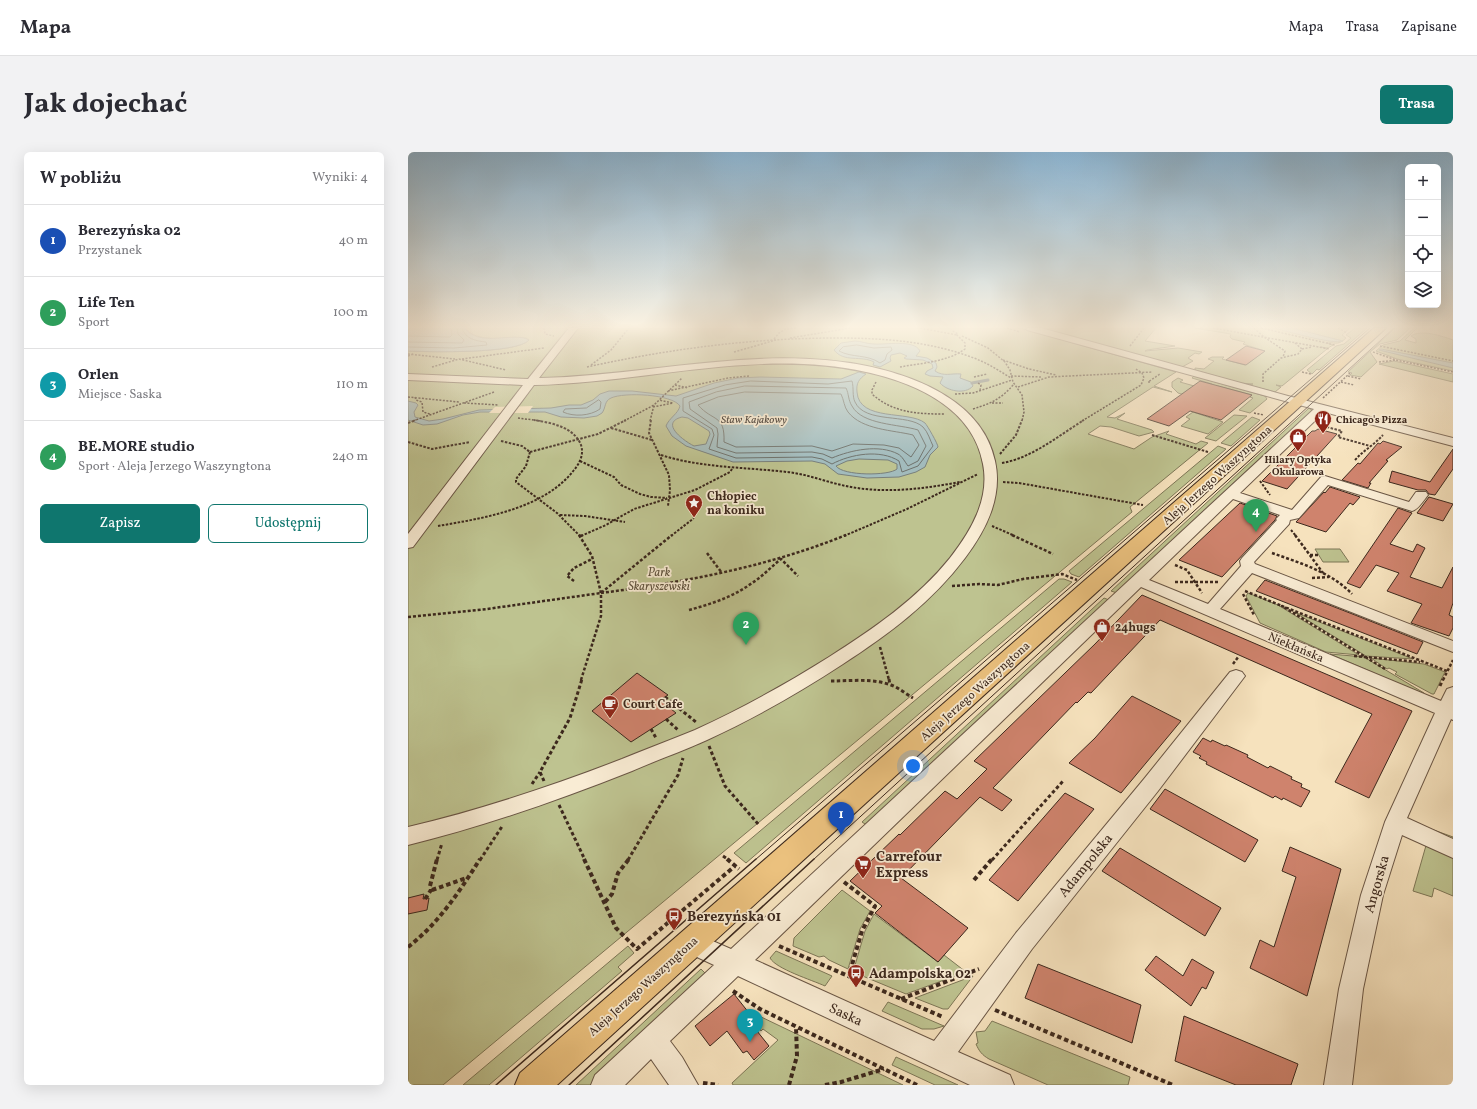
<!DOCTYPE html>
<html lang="pl">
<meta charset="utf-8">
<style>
body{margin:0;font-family:Vollkorn,serif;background:#f2f2f3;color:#2b2b33}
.controls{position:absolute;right:12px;top:12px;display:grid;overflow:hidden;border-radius:6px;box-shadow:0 4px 16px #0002}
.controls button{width:36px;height:36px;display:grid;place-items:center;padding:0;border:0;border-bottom:1px solid #e1e1e2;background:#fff;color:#2b2b33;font:20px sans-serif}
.you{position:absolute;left:505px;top:614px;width:14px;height:14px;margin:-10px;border:3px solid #fff;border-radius:50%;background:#1a73e8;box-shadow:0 0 0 6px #1a73e833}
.badge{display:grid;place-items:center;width:26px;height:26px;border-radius:50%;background:#0f766e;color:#fff;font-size:13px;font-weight:700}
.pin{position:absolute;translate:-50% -33px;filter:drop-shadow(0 1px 2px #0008)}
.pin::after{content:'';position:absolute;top:21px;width:14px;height:12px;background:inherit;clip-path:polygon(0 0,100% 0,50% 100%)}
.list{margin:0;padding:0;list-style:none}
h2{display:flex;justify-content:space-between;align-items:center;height:52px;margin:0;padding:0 16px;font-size:17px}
h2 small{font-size:13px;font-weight:400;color:#7c7c81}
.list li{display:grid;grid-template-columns:26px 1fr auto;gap:12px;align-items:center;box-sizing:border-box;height:72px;padding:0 16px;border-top:1px solid #e1e1e2}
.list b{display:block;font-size:15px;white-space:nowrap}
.list p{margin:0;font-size:13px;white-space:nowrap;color:#7c7c81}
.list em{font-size:13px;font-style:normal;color:#7c7c81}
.actions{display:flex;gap:8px;padding:12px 16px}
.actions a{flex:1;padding:9px 0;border:1px solid #0f766e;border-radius:6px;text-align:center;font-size:14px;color:#0f766e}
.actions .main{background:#0f766e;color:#fff}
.icon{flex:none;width:22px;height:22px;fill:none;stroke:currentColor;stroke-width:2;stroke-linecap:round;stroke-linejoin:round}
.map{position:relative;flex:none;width:1045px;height:933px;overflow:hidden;border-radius:6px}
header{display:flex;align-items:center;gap:24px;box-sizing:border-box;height:56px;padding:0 20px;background:#fff;border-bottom:1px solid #e1e1e2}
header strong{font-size:19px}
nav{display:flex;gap:22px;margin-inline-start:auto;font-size:14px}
.intro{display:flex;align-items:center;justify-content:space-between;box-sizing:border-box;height:96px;padding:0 24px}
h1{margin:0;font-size:28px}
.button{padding:10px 18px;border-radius:6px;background:#0f766e;color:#fff;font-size:14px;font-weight:700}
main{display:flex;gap:24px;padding:0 24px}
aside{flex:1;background:#fff;border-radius:6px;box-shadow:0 4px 16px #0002}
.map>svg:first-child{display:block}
.green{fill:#bec390;stroke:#7d7656}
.water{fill:#a2bbbc;stroke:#79807c;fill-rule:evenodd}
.pier{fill:#f6e2bd}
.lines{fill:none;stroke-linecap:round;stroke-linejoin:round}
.shore{stroke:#6f726c;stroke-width:1}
.stream{stroke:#79807c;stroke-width:3}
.building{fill:#cf836d;stroke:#3c281d}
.minor-casing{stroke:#6a5645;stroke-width:2}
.major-casing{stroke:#3c281d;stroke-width:2}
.path-far4{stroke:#3c281d;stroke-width:1.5;stroke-dasharray:2 1.5;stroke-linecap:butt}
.path-far3{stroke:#3c281d;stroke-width:2;stroke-dasharray:2.5 1.5;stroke-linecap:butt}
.path-far2{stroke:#3c281d;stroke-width:2.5;stroke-dasharray:3 2;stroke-linecap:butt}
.path-far1{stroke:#3c281d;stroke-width:3;stroke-dasharray:3.5 2.5;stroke-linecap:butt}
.path{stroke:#3c281d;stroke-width:4;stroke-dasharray:4.5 3;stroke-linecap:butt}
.minor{fill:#f9ecd4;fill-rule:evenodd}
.major{fill:#ebc17e;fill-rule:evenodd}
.tram-far1{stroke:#3c281d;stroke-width:1}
.tram{stroke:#3c281d;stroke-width:1.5}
.labels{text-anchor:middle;stroke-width:3.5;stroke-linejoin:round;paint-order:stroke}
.far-poi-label{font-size:10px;font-weight:bold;fill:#3c281d;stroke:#f9ecd4;text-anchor:start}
.far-water-label{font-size:11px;font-style:italic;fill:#564d45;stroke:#f9ecd4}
.street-label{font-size:12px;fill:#3c281d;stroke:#f9ecd4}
.poi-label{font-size:12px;font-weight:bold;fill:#3c281d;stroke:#f9ecd4;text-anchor:start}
.park-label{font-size:12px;font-style:italic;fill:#5c4f3a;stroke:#f9ecd4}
.near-poi-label{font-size:14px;font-weight:bold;fill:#3c281d;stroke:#f9ecd4;text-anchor:start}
.near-street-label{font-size:14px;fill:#3c281d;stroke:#f9ecd4}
</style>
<header>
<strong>Mapa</strong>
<nav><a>Mapa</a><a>Trasa</a><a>Zapisane</a></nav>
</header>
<div class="intro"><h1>Jak dojechać</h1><a class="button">Trasa</a></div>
<main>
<aside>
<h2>W pobliżu<small>Wyniki: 4</small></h2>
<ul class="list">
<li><span class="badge" style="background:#1a4fb4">1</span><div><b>Berezyńska 02</b><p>Przystanek</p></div><em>40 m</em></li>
<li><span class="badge" style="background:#2e9e5b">2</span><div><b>Life Ten</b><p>Sport</p></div><em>100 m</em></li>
<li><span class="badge" style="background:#0f9aa8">3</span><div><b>Orlen</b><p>Miejsce · Saska</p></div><em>110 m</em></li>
<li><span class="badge" style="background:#2e9e5b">4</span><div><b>BE.MORE studio</b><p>Sport · Aleja Jerzego Waszyngtona</p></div><em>240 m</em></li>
</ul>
<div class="actions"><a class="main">Zapisz</a><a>Udostępnij</a></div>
</aside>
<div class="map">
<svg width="1045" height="933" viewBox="0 0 1045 933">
<rect width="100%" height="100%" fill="#f6e2bd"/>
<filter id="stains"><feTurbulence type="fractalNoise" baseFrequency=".005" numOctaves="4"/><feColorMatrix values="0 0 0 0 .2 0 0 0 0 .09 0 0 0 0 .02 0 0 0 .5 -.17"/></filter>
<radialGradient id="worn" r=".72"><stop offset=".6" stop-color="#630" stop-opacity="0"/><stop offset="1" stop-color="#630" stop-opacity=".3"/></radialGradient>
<!-- green -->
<path class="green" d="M57 176H612L768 220 746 234 764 240 745 235 699 265 707 266 717 261 709 267 744 278 746 280 731 284 703 275 692 274 680 282 726 297 744 285 761 279 758 282 788 292 793 289 800 291 722 355 724 360 35 933H0V199C21 200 109 202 121 188L118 186C102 186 67 191 57 176Z
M628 176H748L737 189 767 194 739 198 737 199 770 196 794 200 791 202 787 201 780 206 785 209 774 215Z
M787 176H942L934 183 938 186C932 192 928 192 920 190L919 191 925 193 920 196 913 195 919 197 874 234 868 233 873 235 867 240 840 233 845 232 832 231 787 218V216L796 217 806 209 800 207 804 205H816L814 207 837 213 857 199 835 192 837 190 824 187 822 185 823 182Z
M947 176H959L911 218 909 217 904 222 899 218 928 194 936 192 943 186 938 183Z
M987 176H1002L989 188 972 192 962 200 969 210 953 225 942 223 944 221 940 220Z
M1006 176H1009L997 188 1008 191V187L1003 184C1013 177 1034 184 1045 188V219L989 207 968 199 975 193 992 189Z
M986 209 1045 222V230L971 212Z
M786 224 857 244 859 247 842 261 831 258 845 246 842 245 844 243 810 234 797 244 777 243 770 241 764 235V230L770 226 775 228 772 230 797 237 804 232 784 226Z
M901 256 905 259 709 441 703 439Z
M785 260 815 270 800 282 773 274 782 267 778 265Z
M826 263 839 264 808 289 797 286Z
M844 265 852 268 823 294 813 291Z
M810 294 818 297 671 425 663 422 661 419Z
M907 397H932L941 410H915Z
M651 427H656L664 430 338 711 326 701Z
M840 441 870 453 951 503 918 500 852 471 838 444Z
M696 446 701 448 460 674 454 670Z
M886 460 1005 507 958 504Z
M922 502 956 505 1016 541 1015 542Z
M963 506 1016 512 1037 520 1026 542H1024L987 522 989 520 981 516 979 517Z
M1023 677 1045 685V744L1026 736 1024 745 1005 739 1019 690 1018 684Z
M434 738 462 759 452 777 440 817 421 808 416 804 411 805 385 794 386 786Z
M466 762 530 810 536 803 558 820 498 842 445 820 457 779Z
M220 794 226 801 210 815 214 819 81 933H55Z
M368 799 424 824 417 834C404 828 368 817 362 806Z
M293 817 297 821 294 828 182 933H168Z
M565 824 540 857H535L507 846Z
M480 850 536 874 526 877H514L474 859Z
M349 863 495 933H325L324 931 370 888 355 877 353 879 344 867Z
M584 869 722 925 720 933H640L581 907C574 903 571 899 568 892L570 891 568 880 577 879Z
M488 905 550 933H527L484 913Z"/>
<!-- water -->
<path class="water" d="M6 176H57C70 196 107 179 121 188 109 202 21 200 0 199V177Z
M865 176H884L935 189C925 193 879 179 865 176Z
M447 189C453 189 459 192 466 192 477 193 506 187 512 199L508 204 519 206 528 211 529 215 527 219C536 225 543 221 553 222L552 226 563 230 565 234C557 243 539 239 532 231L535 225 522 224 517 222 519 219 525 216 524 212 515 208 498 207 496 206 499 204 492 201 483 203 482 206 483 209 472 215 465 213 466 210C453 203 436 211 426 198L433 191Z
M973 197 1045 211V216L971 198Z
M451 220 458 222C451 227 448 231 449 240 451 270 501 258 517 271 519 273 530 292 530 295L522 303 517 315 508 320 491 325 459 326 430 322 417 312 404 309 325 310 278 294 264 284 258 274C261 266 270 262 272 254 264 242 216 240 203 246 196 249 198 256 194 261L189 264 176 266 153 265 137 260H72L55 263 29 272 15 273 0 268V249L8 251 10 253 6 260 7 265 21 269 35 267 71 258 143 256 161 253H173L185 248 192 242 201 239H224L268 244 306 231 330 226 352 225 433 227ZM274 265 280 266 301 279 302 282 298 292 286 294C276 289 251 271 274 265ZM451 307 480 308 489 312V317C481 324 435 324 428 314L439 309Z"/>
<!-- pier -->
<path class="pier" d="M125 254 120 261H81L87 255Z"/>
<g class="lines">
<!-- shore -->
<path class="shore" d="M0 184 42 185 44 183 43 176
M0 190 54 191 56 188 50 182 49 176
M449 193 466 196 483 195 484 198 479 202 477 208 472 211C459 202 444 206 431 199L435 195Z
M0 195 46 196 79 193 78 190C68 189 57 187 54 176
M343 229 420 232 444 229C446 236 444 244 447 250 457 272 500 261 515 275 520 280 522 288 525 294L510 314 494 320 491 309C472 297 443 302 424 312L414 307 404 305 328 306 301 297 306 283 304 277 275 259V246L317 233Z
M337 234 438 236C441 242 440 248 444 254 454 273 491 272 510 278L518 294 510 309 500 314C497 310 494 304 490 302 471 292 443 298 424 306L415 302 404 300 328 301 309 295 310 282 309 276 282 257 281 250 308 240Z
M337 240 433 242C436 248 436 255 440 260 454 278 485 278 505 283L511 293 503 305 491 296 476 293 445 292 424 299 404 294 328 295 316 290C317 262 305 270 290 253L310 245Z
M191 248 193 250 192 257C182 264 166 265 155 260L157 257 178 256Z"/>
<!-- stream -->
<path class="stream" d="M564 231 580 228"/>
</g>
<!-- building -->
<path class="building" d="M838 194 857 199 838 213 818 208Z
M792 229 844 243 813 268 782 259 761 274 739 267Z
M910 277 929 282 879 337 854 329 904 279H907Z
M975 289 994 295 978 308 980 309 961 331H963L960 336 934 328 950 311 952 312 970 291 972 292Z
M1045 297V317L1027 343 1021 342 1018 338H1010L981 330 984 319 1022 330Z
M922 335 952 345 945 353 942 351 918 380 888 370 916 340 917 341Z
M1021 345 1045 352 1035 369 1009 361Z
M832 351 869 364 867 368 814 425 771 408Z
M990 356 1004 361 982 392 1005 400 1009 392 1017 396 1002 425 1034 436 1045 415V451L1041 463 1045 465V476L1041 484 1003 471 1014 452 979 439 991 421 968 413 952 436 939 431Z
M857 428 947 463 1015 490 1009 502 848 439Z
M734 443 1004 559 961 646 927 630 964 562 752 468 683 541 680 540 669 551 668 550 585 636 604 648 594 659 572 645 493 726 560 776 530 810 467 761 474 754 442 729 491 682 492 683 537 639 549 647 579 617 566 609 687 492Z
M229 521 260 543 252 548 268 561 223 590 184 559Z
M724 544 773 569 713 641 661 611 687 586Z
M795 586 803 590 804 588 817 594 818 593 840 603 839 605 860 616 862 614 884 625 883 627 894 632 893 635 902 639 893 655 875 646 874 648 867 644 865 646 798 612 799 610 791 606 793 604 785 600Z
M757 637 850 688 837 710 742 657Z
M657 641 686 657 610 749 581 728Z
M882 695 933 717 899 844 842 816 852 788 866 795 888 725 874 719Z
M712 696 813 756 797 784 694 719Z
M16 742 15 747 21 746 19 758 0 762V746Z
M748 804 775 824 784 807 806 820 798 837 794 835 783 854 737 818Z
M630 812 733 853 724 891 617 846Z
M326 842 341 861 337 864 361 894 346 908 339 899 335 901 319 879 302 894 287 874Z
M776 864 890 912 883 933H828L767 909Z"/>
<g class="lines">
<defs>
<path id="minor" d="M161 176H170L131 226C240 224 350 192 459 214 511 225 575 251 587 309 595 345 578 378 557 406 524 450 481 482 435 512 392 540 347 566 299 588 275 599 249 608 224 619 151 648 77 674 0 693V675C73 658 144 634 214 607 238 597 263 588 287 578 333 557 378 532 421 505 465 477 509 447 542 406 563 379 582 347 575 312 565 256 508 231 458 220 349 196 236 231 126 233L5 395 0 396V382L115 233 0 228V222L120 227Z
M618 176H633L880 244 1045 286V294L916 260 832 341 884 358 913 325 917 324 1001 350 1008 340H1018L1020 343C1015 349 1011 357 1004 359L920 333 891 366 882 368 881 372 846 410 847 412 1045 489V500L844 421 812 457 1033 549 1039 537 1045 535V568L1043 567 999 666 1045 687V706L994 683 975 743 955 837 944 933H916L931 837 953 743 977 670 1027 561 733 435 347 808 526 889 608 781 736 627 822 520 828 518 834 520 837 524 834 528 750 639 624 797 550 900 602 923 606 933H562L330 824 262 889 274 905 290 933H261L243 907 217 933H183L187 923 306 813 276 799 272 791 276 783 284 780 323 797 906 257 619 178ZM825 347 872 363 868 367 869 368 834 406 832 409 833 414 800 452 741 428Z"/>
<path id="major" d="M966 176H978L149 933H107L112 921Z"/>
</defs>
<!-- minor casing -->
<use href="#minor" class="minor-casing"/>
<!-- major casing -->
<use href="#major" class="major-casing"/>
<!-- path-far4 -->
<path class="path-far4" d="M136 176 137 182 146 184
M512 176 549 183
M599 176 612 180
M805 176 922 197
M846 176 856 185 877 199 875 205
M853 176 927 193
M930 176 939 181
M379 177 388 176
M554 184 580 196 597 210 602 218 605 230 614 243 616 260 614 269
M382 186 442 176
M366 187 371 181 379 176
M887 191 894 197
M722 194 736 176
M972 194 1045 209
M326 200 368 188
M965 200 988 208 1045 220
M0 202 47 207
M0 204 5 202
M54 207 136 196
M595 208 621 217 648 223
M971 210 988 208
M183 213 203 198 221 176
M24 215 51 207 98 218
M179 215C261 197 344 186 428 186 474 186 520 189 563 205 578 210 590 218 603 226
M492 215C514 211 539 210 557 197V191L549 183 550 182 543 178
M894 220 903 222
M603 224 634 225
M940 224 953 227
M566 225 579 222
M468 230 464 238V242C485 261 510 262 537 262
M742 230H740L752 222
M855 230V222L873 206 890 202 894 197 904 195
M933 230 946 233
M570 231 573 233 572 238
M267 233 280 236
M610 235 641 225 744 220
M260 239 320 226 341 224
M547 242 565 241 604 228
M0 245 51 250
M7 245 8 248 14 250 15 260 22 262
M915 246 942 221
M56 251 91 253
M584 251H595
M245 255 265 251 251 248
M565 257C584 251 593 247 606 232
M846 261 856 263
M110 266 133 269
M5 269 86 240
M216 269 246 253
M242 269 246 253 274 226
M674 269 733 233 736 226 734 221 728 217"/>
<!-- path-far3 -->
<path class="path-far3" d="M243 268 241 281 261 323 262 338 260 354
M0 271 8 268
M911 273 934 279 930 285 962 294
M203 276 244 288
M744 283 800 300
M93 289 114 294 122 300
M0 290 24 297 62 290
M122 300 118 314 108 327V330L149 361 172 384
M122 300 190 282 218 268
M592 302 608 283 614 268
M253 303C294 316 336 315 379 320 399 322 418 330 438 334 475 342 515 337 552 330
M947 308C956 298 966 293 975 283
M172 309 206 325 213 333 232 342 243 345 259 346
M594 311C624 306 650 284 676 268
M852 329 862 343
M595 330 611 331 735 353
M152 363 177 364 217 370
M30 374C76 366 136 357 166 318 172 311 176 302 173 293 166 275 144 271 126 268
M584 374 607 384
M883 378 888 384
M173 384 198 373 226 357 287 338 322 320 324 317
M263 384 286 366
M436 384 499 357 570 322"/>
<!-- path-far2 -->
<path class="path-far2" d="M171 383 184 404 193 441
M604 383 645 402
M887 383 915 421
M173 384 174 383
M299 401 314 421
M864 401C892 411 923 420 944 442
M902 403H911
M767 413 779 418 794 441
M904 426 921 425
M166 429 159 424 166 416 184 407
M767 430H810
M544 434 571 432 590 433 615 427 654 422 669 428
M837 439 874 454
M835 442 846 463
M281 458C303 452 325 445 344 431 355 424 363 415 373 407L390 424
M0 465 79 457 193 441 264 383
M472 495 481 528
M946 504 1012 510
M825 512 831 504
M977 517 874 454 1039 519
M173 528 193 464V441C277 430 359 415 438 383
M1035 528 1045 508"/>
<!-- path-far1 -->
<path class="path-far1" d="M481 527 482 533
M423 529C442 529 464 526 483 533 491 536 498 542 505 546
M1032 534 1035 527
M257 545 288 570
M258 567 270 578
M243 577 248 586
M301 594 317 634 351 673
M136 629 132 620 162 566 174 527
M124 632 132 620
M151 653 177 708
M315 704 321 708
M29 708 34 691
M72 708 95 673
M220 708 270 623 275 606
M584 708 656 628"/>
<!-- path -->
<path class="path" d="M176 707 208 776 229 797 327 714
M319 707 331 717
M566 728 584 707
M436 730 467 754 454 779 441 823
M24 738 61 725
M17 747 23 738 22 734 29 707
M197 750 204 742 210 721 221 707
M371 794 535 865
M0 795C30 772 52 739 72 707
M325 839 352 857 509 933
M493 847 571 817
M587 858 765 933
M295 931 310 933
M381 933 389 904 388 875
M417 933 433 930 476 917"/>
<!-- minor -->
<use href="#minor" class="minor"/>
<!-- major -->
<use href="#major" class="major"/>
<!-- tram-far1 -->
<path class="tram-far1" d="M347 708 962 176
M405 708 986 176"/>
<!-- tram -->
<path class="tram" d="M88 933 348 707
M161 933 406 707"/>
</g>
<!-- sky -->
<linearGradient id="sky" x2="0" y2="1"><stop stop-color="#8cb7d6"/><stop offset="0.57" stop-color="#fbf2e1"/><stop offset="1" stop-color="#fbf2e1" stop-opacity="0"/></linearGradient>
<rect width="1045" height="307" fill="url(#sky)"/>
<!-- icons -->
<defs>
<symbol id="restaurant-pin" viewBox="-11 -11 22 30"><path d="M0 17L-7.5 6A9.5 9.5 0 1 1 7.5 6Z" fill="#8f2418" stroke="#f9ecd4"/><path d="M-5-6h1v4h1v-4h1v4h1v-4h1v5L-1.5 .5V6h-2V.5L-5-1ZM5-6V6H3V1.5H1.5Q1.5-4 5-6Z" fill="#fff"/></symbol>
<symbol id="shop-pin" viewBox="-11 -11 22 30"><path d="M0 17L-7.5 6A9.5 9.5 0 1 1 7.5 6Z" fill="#8f2418" stroke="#f9ecd4"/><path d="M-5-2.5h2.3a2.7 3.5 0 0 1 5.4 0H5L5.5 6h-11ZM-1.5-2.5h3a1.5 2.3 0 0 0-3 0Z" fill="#fff"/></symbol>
<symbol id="sight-pin" viewBox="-11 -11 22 30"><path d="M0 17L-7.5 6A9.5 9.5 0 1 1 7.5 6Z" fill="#8f2418" stroke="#f9ecd4"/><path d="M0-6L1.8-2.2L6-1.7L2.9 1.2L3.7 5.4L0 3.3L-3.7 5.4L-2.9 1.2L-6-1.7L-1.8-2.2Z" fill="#fff"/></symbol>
<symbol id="cafe-pin" viewBox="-11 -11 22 30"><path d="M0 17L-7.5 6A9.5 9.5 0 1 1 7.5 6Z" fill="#8f2418" stroke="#f9ecd4"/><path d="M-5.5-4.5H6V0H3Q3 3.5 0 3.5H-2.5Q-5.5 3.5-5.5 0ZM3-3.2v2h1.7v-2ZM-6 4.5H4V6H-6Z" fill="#fff"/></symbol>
<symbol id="supermarket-pin" viewBox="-11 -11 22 30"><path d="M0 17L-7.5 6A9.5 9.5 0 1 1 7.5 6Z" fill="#8f2418" stroke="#f9ecd4"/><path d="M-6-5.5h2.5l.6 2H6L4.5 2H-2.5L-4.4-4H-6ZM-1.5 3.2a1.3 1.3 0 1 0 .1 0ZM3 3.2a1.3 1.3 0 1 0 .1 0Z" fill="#fff"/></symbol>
<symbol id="bus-pin" viewBox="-11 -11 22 30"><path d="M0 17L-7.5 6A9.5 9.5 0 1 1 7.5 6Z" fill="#8f2418" stroke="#f9ecd4"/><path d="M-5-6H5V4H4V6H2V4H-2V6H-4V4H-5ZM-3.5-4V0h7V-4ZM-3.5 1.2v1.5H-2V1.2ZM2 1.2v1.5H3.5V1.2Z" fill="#fff"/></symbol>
</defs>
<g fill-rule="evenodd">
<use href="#restaurant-pin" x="905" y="257" width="20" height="27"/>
<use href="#shop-pin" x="880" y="275" width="20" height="27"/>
<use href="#sight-pin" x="276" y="341" width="20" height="27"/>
<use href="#shop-pin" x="684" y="465" width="20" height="27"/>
<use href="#cafe-pin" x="192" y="542" width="20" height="27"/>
<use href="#supermarket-pin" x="445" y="702" width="20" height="27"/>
<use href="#bus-pin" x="256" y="754" width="20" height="27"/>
<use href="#bus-pin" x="438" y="811" width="20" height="27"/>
</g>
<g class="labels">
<!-- far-poi labels -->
<g class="far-poi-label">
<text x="928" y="271">Chicago's Pizza</text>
<text x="890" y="311" text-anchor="middle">Hilary Optyka<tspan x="890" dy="12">Okularowa</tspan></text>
</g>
<!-- far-water labels -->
<g class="far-water-label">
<text x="346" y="271">Staw Kajakowy</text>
</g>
<!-- street labels -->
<g class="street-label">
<text transform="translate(809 323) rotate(-42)" y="4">Aleja Jerzego Waszyngtona</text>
<text transform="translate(888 495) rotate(23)" y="4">Niekłańska</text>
<text transform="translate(567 539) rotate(-42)" y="4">Aleja Jerzego Waszyngtona</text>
<text transform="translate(235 834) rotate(-42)" y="4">Aleja Jerzego Waszyngtona</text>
</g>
<!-- poi labels -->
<g class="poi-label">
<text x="299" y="348">Chłopiec<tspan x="299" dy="14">na koniku</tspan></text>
<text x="707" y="479">24hugs</text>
<text x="215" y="556">Court Cafe</text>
</g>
<!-- park labels -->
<g class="park-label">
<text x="251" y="424">Park<tspan x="251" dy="14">Skaryszewski</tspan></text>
</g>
<!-- near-poi labels -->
<g class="near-poi-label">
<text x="468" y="709">Carrefour<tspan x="468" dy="16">Express</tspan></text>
<text x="279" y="769">Berezyńska 01</text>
<text x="461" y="826">Adampolska 02</text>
</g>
<!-- near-street labels -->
<g class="near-street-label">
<text transform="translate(677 713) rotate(-51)" y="5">Adampolska</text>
<text transform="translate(968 732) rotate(-74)" y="5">Angorska</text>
<text transform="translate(438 862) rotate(25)" y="5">Saska</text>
</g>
</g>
<rect width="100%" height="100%" filter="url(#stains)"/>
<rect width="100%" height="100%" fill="url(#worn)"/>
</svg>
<div class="controls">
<button>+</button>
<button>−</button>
<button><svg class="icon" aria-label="locate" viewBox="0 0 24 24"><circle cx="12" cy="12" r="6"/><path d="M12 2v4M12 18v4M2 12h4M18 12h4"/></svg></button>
<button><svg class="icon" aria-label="layers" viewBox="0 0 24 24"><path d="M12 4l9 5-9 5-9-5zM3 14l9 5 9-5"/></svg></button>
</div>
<div class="you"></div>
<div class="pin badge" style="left:433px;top:683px;background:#1a4fb4">1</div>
<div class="pin badge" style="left:338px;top:493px;background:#2e9e5b">2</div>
<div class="pin badge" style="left:342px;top:890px;background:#0f9aa8">3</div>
<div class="pin badge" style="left:848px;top:380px;background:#2e9e5b">4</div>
</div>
</main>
